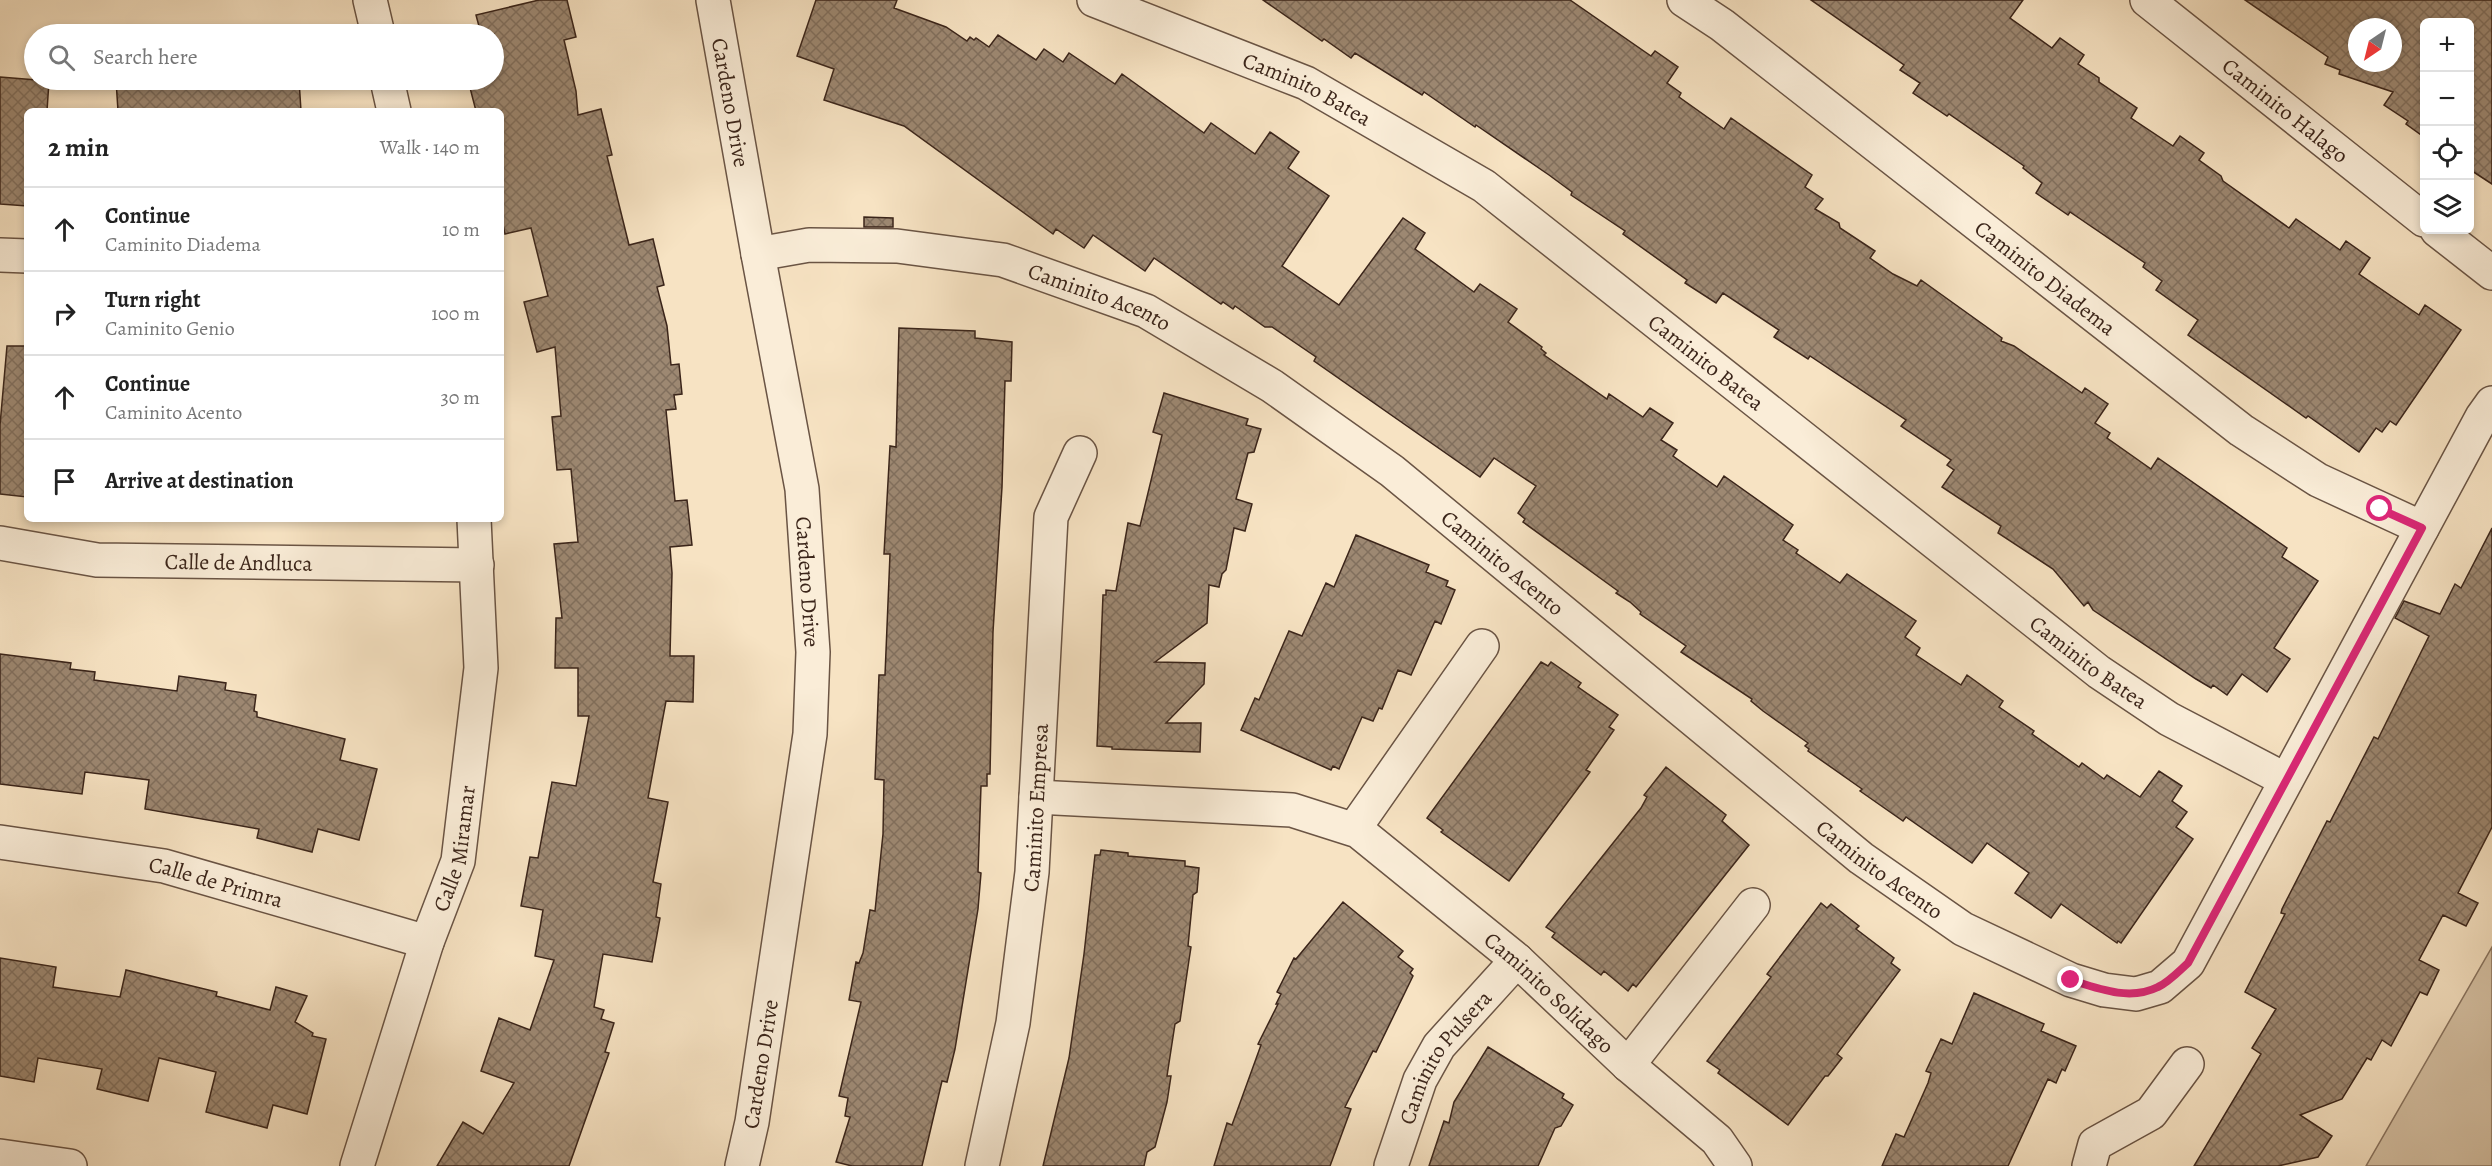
<!DOCTYPE html>
<meta charset="utf-8">
<style>
body{margin:0;font-family:Alegreya,serif;background:#f2f2f2;color:#222}
.controls{position:absolute;right:18px;top:18px;display:grid;overflow:hidden;border-radius:9px;box-shadow:0 3px 9px #0003}
.controls button{width:54px;height:54px;display:grid;place-items:center;padding:0;border:0;border-bottom:2px solid #e0e0e0;background:#fff;color:#222;font:30px sans-serif}
.compass{position:absolute;left:2348px;top:18px;width:54px;height:54px;border-radius:50%;background:#fff;box-shadow:0 3px 9px #0003;rotate:215deg}
.stop{position:absolute;width:18px;height:18px;margin:-14px;border:4px solid #db2777;border-radius:50%;background:#fff}
.stop.end{background:#db2777;border-color:#fff;box-shadow:0 2px 6px #0008}
.list{margin:0;padding:0;list-style:none}
h2{display:flex;justify-content:space-between;align-items:center;height:78px;margin:0;padding:0 24px;font-size:26px}
h2 small{font-size:20px;font-weight:400;color:#767676}
.list li{display:grid;grid-template-columns:39px 1fr auto;gap:18px;align-items:center;box-sizing:border-box;height:84px;padding:0 24px;border-top:2px solid #e0e0e0}
.list b{display:block;font-size:22px;white-space:nowrap}
.list p{margin:0;font-size:20px;white-space:nowrap;color:#767676}
.list em{font-size:20px;font-style:normal;color:#767676}
.icon{flex:none;width:33px;height:33px;fill:none;stroke:currentColor;stroke-width:2;stroke-linecap:round;stroke-linejoin:round}
.map{position:relative;flex:none;width:2492px;height:1166px;overflow:hidden}
.search{position:absolute;background:#fff;box-shadow:0 3px 9px #0003;left:24px;top:24px;width:480px;height:66px;display:flex;align-items:center;gap:15px;box-sizing:border-box;padding:0 21px;border-radius:33px;color:#767676;font-size:22px}
.panel{position:absolute;background:#fff;box-shadow:0 3px 9px #0003;left:24px;top:108px;width:480px;height:414px;border-radius:9px}
.map>svg:first-child{display:block}
.green{fill:#d7c3a6;stroke:#897460;stroke-width:1.5}
.building{fill:url(#building-cross-hatch);stroke:#3b251a;stroke-width:1.5;fill-rule:evenodd}
.lines{fill:none;stroke-linecap:round;stroke-linejoin:round}
.minor-casing{stroke:#6a5444;stroke-width:36}
.tertiary-casing{stroke:#6a5444;stroke-width:36}
.minor{stroke:#faedd8;stroke-width:33}
.tertiary{stroke:#faedd8;stroke-width:33}
.route{stroke:#db2777;stroke-width:8}
.labels{text-anchor:middle;stroke-width:5;stroke-linejoin:round;paint-order:stroke}
.street-label{font-size:22px;fill:#3b251a;stroke:#faedd8}
</style>
<div class="map">
<svg width="2492" height="1166" viewBox="0 0 2492 1166">
<defs>
<pattern id="building-cross-hatch" width="8" height="8" patternUnits="userSpaceOnUse" patternTransform="scale(1.5)"><rect width="8" height="8" fill="#9d8872"/><path d="M0 0l8 8M0 8l8-8" fill="none" stroke="#816f5d"/></pattern>
</defs>
<rect width="100%" height="100%" fill="#f7e3c3"/>
<filter id="stains"><feTurbulence type="fractalNoise" baseFrequency=".00333" numOctaves="4"/><feColorMatrix values="0 0 0 0 .2 0 0 0 0 .09 0 0 0 0 .02 0 0 0 .5 -.17"/></filter>
<radialGradient id="worn" r=".72"><stop offset=".6" stop-color="#630" stop-opacity="0"/><stop offset="1" stop-color="#630" stop-opacity=".3"/></radialGradient>
<!-- green -->
<path class="green" d="M2492 947V1166H2366Z"/>
<!-- building -->
<path class="building" d="M539 0H567L576 37 564 40 576 91 578 115 601 109 612 155 607 156 629 245 653 239 664 285 657 287 667 326 671 365 679 364 682 394 674 395 676 409 666 410 675 501 687 500 692 545 670 547 672 573 670 656H694L693 702 666 701 648 798 668 802 653 882 661 884 656 917 660 918 652 962 603 954 594 1007 604 1010 601 1019 614 1023 605 1052 609 1053 569 1166H437L463 1122 483 1134 514 1083 481 1071 499 1018 530 1030 554 960 535 956 543 910 521 906 530 857 538 858 552 782 576 786 589 716H578V668H555L556 618H562L554 544 578 542 571 469 557 470 552 417 561 416 555 347 537 352 524 302 548 296 531 228 505 234 501 216V111H476L468 80H494V34H481L476 15Z
M816 0H897L894 8 946 27 967 41 970 37 974 40 976 38 989 47 998 35 1036 60 1044 49 1063 62 1069 53 1115 84 1122 74 1204 133 1211 123 1255 154 1270 132 1299 152 1288 168 1329 196 1282 266 1339 305 1403 218 1425 233 1415 249 1474 292 1480 284 1517 309 1508 322 1542 347 1541 349 1546 353 1544 355 1607 399 1609 394 1643 417 1650 408 1673 423 1661 440 1677 450 1673 456 1717 487 1724 476 1793 525 1783 540 1798 550 1796 553 1840 583 1847 574 1916 621 1905 637 1920 648 1916 655 1961 685 1967 675 2003 701 1999 707 2034 731 2032 734 2079 767 2082 763 2104 779 2107 775 2140 797 2159 771 2182 786 2172 801 2187 812 2176 827 2193 839 2121 943 2118 941 2117 943 2061 904 2051 918 2015 893 2029 873 1987 843 1972 863 1906 817 1903 821 1860 791 1862 789 1808 751 1809 749 1805 746 1808 743 1763 711 1751 701 1752 699 1681 652 1686 646 1640 614 1641 612 1630 602 1616 593 1618 591 1523 522 1525 519 1518 513 1536 486 1494 458 1480 477 1314 361 1316 357 1272 327H1265L1235 306 1233 309 1223 302 1221 304 1154 258 1145 271 1093 235 1084 248 1056 229 1053 234 904 126 824 100 834 69 797 56Z
M1263 0H1570L1651 56 1655 51 1678 67 1667 83 1681 93 1679 97 1724 129 1731 118 1812 175 1805 187 1823 199 1815 209 1839 223 1840 228 1875 251 1870 258 1893 274 1917 286 1921 280 2002 338 2001 341 2014 346 2082 393 2085 388 2108 404 2095 423 2110 433 2107 438 2151 469 2158 458 2287 548 2282 557 2318 581 2274 648 2290 659 2267 692 2242 674 2227 695 2213 685 2211 688 2196 679 2093 610 2088 602 2084 606 2053 569 1998 533 2001 526 1942 487 1954 470 1947 465 1951 460 1901 426 1906 420 1810 356 1808 359 1774 337 1779 330 1723 293 1716 303 1685 283 1687 280 1623 234 1625 231 1571 195 1572 192 1549 175 1476 125 1475 127 1424 92 1422 95 1355 53 1351 58 1324 39 1322 41Z
M1811 0H2023L2010 18 2052 48 2060 38 2084 55 2078 64 2099 78V82L2137 108 2131 118 2173 146 2180 136 2204 153 2199 160 2221 176 2223 181 2289 228 2296 219 2340 250 2346 241 2370 258 2359 274 2419 315 2425 305 2461 330 2396 425 2390 421 2382 432 2376 428 2359 452 2308 416 2306 418 2188 335 2198 320 2156 290 2162 281 2143 267 2145 263 2070 212 2068 215 2036 193 2042 183 2023 168 2024 166 1949 114 1947 116 1913 93 1920 83 1900 70 1904 65Z
M2245 0H2492V184L2469 169V22H2424V137L2406 124 2408 121 2384 105 2393 92 2339 74 2340 70 2325 64 2328 57ZM2357 27H2393V63H2357Z
M0 77 49 81 47 111H27V206L0 204Z
M116 80H299L301 111H118Z
M864 217 893 218V227H864Z
M899 328 975 331V338L1012 342 1011 381H1005L1002 487 993 632 990 774H987V786H981L978 872 981 873 978 909 955 1049 947 1082 942 1081 922 1166H852L836 1162 850 1117 845 1116 848 1098 839 1096 861 1002 849 1000 856 962 859 963 863 953 870 910 875 911 883 834 884 780 875 779 879 675H885L890 554H884L890 446 896 447Z
M7 346H27V497L0 494V425Z
M1164 393 1248 419 1246 425 1261 429 1254 452 1248 453 1236 499 1252 504 1245 531 1234 528 1226 570 1222 574 1219 587 1209 585 1207 623 1155 662 1205 663 1204 684 1166 723H1201L1200 752 1112 749V747L1097 746 1103 595H1106V590L1116 591 1128 523 1140 526 1162 435 1153 432Z
M2492 528V827L2458 893 2478 903 2466 926 2443 915 2419 960 2439 970 2427 995 2420 992 2391 1046 2382 1040 2371 1060 2367 1058 2342 1099 2300 1115 2332 1136 2318 1157 2278 1166H2194L2261 1054 2252 1048 2276 1009 2245 992 2285 914 2281 913 2282 909 2327 821 2330 822 2374 737 2378 739 2429 636 2395 618 2404 601 2440 614 2455 584 2461 588Z
M1356 535 1429 565 1426 572 1448 581 1446 586 1455 590 1441 624 1435 621 1411 675 1398 670 1382 709 1379 708 1373 721 1362 717 1339 769 1333 766 1331 770 1241 730 1255 698 1259 700 1289 631 1302 636 1326 583 1334 587Z
M0 654 71 663 70 669 95 672 94 680 177 691 179 676 226 683 225 690 256 695 254 711 257 712V717L345 739 340 760 377 769 359 840 318 829 312 852 257 838 259 829 145 809 149 780 85 772 82 794 0 784Z
M1541 662 1548 666 1551 662 1581 683 1578 687 1618 715 1609 727 1614 730 1586 770 1590 772 1509 881 1441 832 1443 830 1427 818Z
M1666 767 1726 815 1722 821 1749 845 1636 987 1633 984 1628 991 1604 971 1601 975 1552 937 1555 933 1546 927 1641 808 1647 797 1644 795Z
M1101 850 1128 853V856L1185 861V866L1199 868 1197 892 1193 895 1188 946 1191 947 1189 960 1180 1021 1175 1024 1167 1076H1171L1167 1102 1155 1147 1147 1152 1144 1166H1043L1069 1058 1084 954 1095 855H1100Z
M1343 902 1403 951 1398 957 1413 969 1410 973 1413 976 1376 1052 1373 1051 1345 1107 1351 1109 1330 1166H1214L1227 1123 1232 1125 1261 1045 1258 1044 1278 1004H1276L1281 994 1277 992 1294 958 1296 959Z
M1821 903 1827 908 1831 904 1859 926 1856 929 1894 958 1891 963 1900 970 1837 1054 1842 1058 1828 1076H1825L1788 1125 1718 1073 1720 1070 1707 1061 1771 977 1767 974Z
M0 958 56 967 53 987 120 997 126 970 217 992 216 996 270 1010 276 987 307 996 295 1022 313 1033 312 1036 326 1039 307 1114 273 1105 267 1128 206 1112 216 1072 159 1058 148 1101 97 1089 102 1069 38 1058 34 1082 0 1076Z
M1974 993 2044 1024 2041 1031 2076 1046 2065 1071 2062 1069 2056 1083 2048 1079 2008 1166H1882L1896 1134 1904 1137 1928 1083 1931 1073 1926 1071 1941 1039 1952 1044Z
M1488 1047 1564 1094 1562 1098 1573 1105 1561 1126 1555 1128 1538 1166H1429L1444 1121 1449 1123 1454 1102Z"/>
<g class="lines">
<defs>
<g id="minor">
<path d="M370 0 378 34"/>
<path id="s1" d="M1094 0 1306 83 1484 186 2099 672 2169 719 2286 780"/>
<path id="s2" d="M1684 0 1722 25 2241 430 2318 480 2422 528"/>
<path id="s3" d="M2147 0 2424 220"/>
<path d="M387 80 394 111"/>
<path d="M2437 230 2492 273"/>
<path id="s4" d="M758 254 809 245 897 246 1003 260 1146 311 1272 386 1392 471 1861 858 1963 929 2071 980 2104 990 2136 994 2160 987 2188 963 2482 417 2492 403"/>
<path d="M0 255 27 256"/>
<path id="s5" d="M0 543 97 560 477 565"/>
<path id="s6" d="M1036 797 1292 810 1358 831 1517 960 1628 1065 1717 1140 1735 1166"/>
<path d="M1354 829 1482 646"/>
<path id="s7" d="M0 842 164 866 427 942"/>
<path d="M1628 1065 1753 905"/>
<path d="M0 1156 70 1166"/>
<path id="s8" d="M357 1166 427 942 458 861 481 668 474 519"/>
<path id="s9" d="M982 1166 1013 1023 1032 872 1051 517 1080 453"/>
<path id="s10" d="M1391 1166 1420 1080 1439 1046 1517 960"/>
<path d="M2089 1166 2095 1144 2151 1113 2187 1064"/>
</g>
<g id="tertiary">
<path id="s11" d="M713 0 758 254 802 489 813 652 810 734 752 1122 742 1166"/>
</g>
</defs>
<!-- minor casing -->
<use href="#minor" class="minor-casing"/>
<!-- tertiary casing -->
<use href="#tertiary" class="tertiary-casing"/>
<!-- minor -->
<use href="#minor" class="minor"/>
<!-- tertiary -->
<use href="#tertiary" class="tertiary"/>
</g>
<g class="lines">
<!-- route -->
<path class="route" d="M2071 980C2099 989 2130 1001 2158 987 2169 982 2179 971 2188 963L2422 528 2380 509"/>
</g>
<g class="labels">
<!-- street labels -->
<g class="street-label">
<text dy="8" stroke="none"><textPath href="#s1" startOffset="231">Caminito Batea</textPath></text>
<text dy="8" stroke="none"><textPath href="#s11" startOffset="104">Cardeno Drive</textPath></text>
<text dy="8" stroke="none"><textPath href="#s3" startOffset="177">Caminito Halago</textPath></text>
<text dy="8" stroke="none"><textPath href="#s2" startOffset="456">Caminito Diadema</textPath></text>
<text dy="8" stroke="none"><textPath href="#s4" startOffset="350">Caminito Acento</textPath></text>
<text dy="8" stroke="none"><textPath href="#s1" startOffset="717">Caminito Batea</textPath></text>
<text dy="8" stroke="none"><textPath href="#s5" startOffset="240">Calle de Andluca</textPath></text>
<text dy="8" stroke="none"><textPath href="#s4" startOffset="836">Caminito Acento</textPath></text>
<text dy="8" stroke="none"><textPath href="#s11" startOffset="590">Cardeno Drive</textPath></text>
<text dy="8" stroke="none"><textPath href="#s1" startOffset="1203">Caminito Batea</textPath></text>
<text dy="8" stroke="none"><textPath href="#s9" startOffset="363">Caminito Empresa</textPath></text>
<text dy="8" stroke="none"><textPath href="#s8" startOffset="333">Calle Miramar</textPath></text>
<text dy="8" stroke="none"><textPath href="#s4" startOffset="1322">Caminito Acento</textPath></text>
<text dy="8" stroke="none"><textPath href="#s7" startOffset="220">Calle de Primra</textPath></text>
<text dy="8" stroke="none"><textPath href="#s6" startOffset="576">Caminito Solidago</textPath></text>
<text dy="8" stroke="none"><textPath href="#s10" startOffset="123">Caminito Pulsera</textPath></text>
<text transform="translate(760 1064) rotate(-81)" y="8">Cardeno Drive</text>
</g>
</g>
<rect width="100%" height="100%" filter="url(#stains)"/>
<rect width="100%" height="100%" fill="url(#worn)"/>
</svg>
<div class="controls">
<button>+</button>
<button>−</button>
<button><svg class="icon" aria-label="locate" viewBox="0 0 24 24"><circle cx="12" cy="12" r="6"/><path d="M12 2v4M12 18v4M2 12h4M18 12h4"/></svg></button>
<button><svg class="icon" aria-label="layers" viewBox="0 0 24 24"><path d="M12 4l9 5-9 5-9-5zM3 14l9 5 9-5"/></svg></button>
</div>
<svg class="compass" viewBox="-18 -18 36 36"><path d="M0-13l5 13h-10z" fill="#e53935"/><path d="M0 13l5-13h-10z" fill="#767676"/></svg>
<div class="stop" style="left:2380px;top:509px"></div>
<div class="stop end" style="left:2071px;top:980px"></div>
<div class="search"><svg class="icon" aria-label="search" viewBox="0 0 24 24"><circle cx="10" cy="10" r="6"/><path d="M15 15l6 6"/></svg>Search here</div>
<section class="panel">
<h2>2 min<small>Walk · 140 m</small></h2>
<ul class="list">
<li><svg class="icon" aria-label="ahead" viewBox="0 0 24 24"><path d="M12 20V5M6 11l6-6 6 6"/></svg><div><b>Continue</b><p>Caminito Diadema</p></div><em>10 m</em></li>
<li><svg class="icon" aria-label="right" viewBox="0 0 24 24"><path d="M7 20v-9h11M14 6l5 5-5 5"/></svg><div><b>Turn right</b><p>Caminito Genio</p></div><em>100 m</em></li>
<li><svg class="icon" aria-label="ahead" viewBox="0 0 24 24"><path d="M12 20V5M6 11l6-6 6 6"/></svg><div><b>Continue</b><p>Caminito Acento</p></div><em>30 m</em></li>
<li><svg class="icon" aria-label="arrive" viewBox="0 0 24 24"><path d="M6 21V4h12l-3 4 3 4H6"/></svg><div><b>Arrive at destination</b></div></li>
</ul>
</section>
</div>
